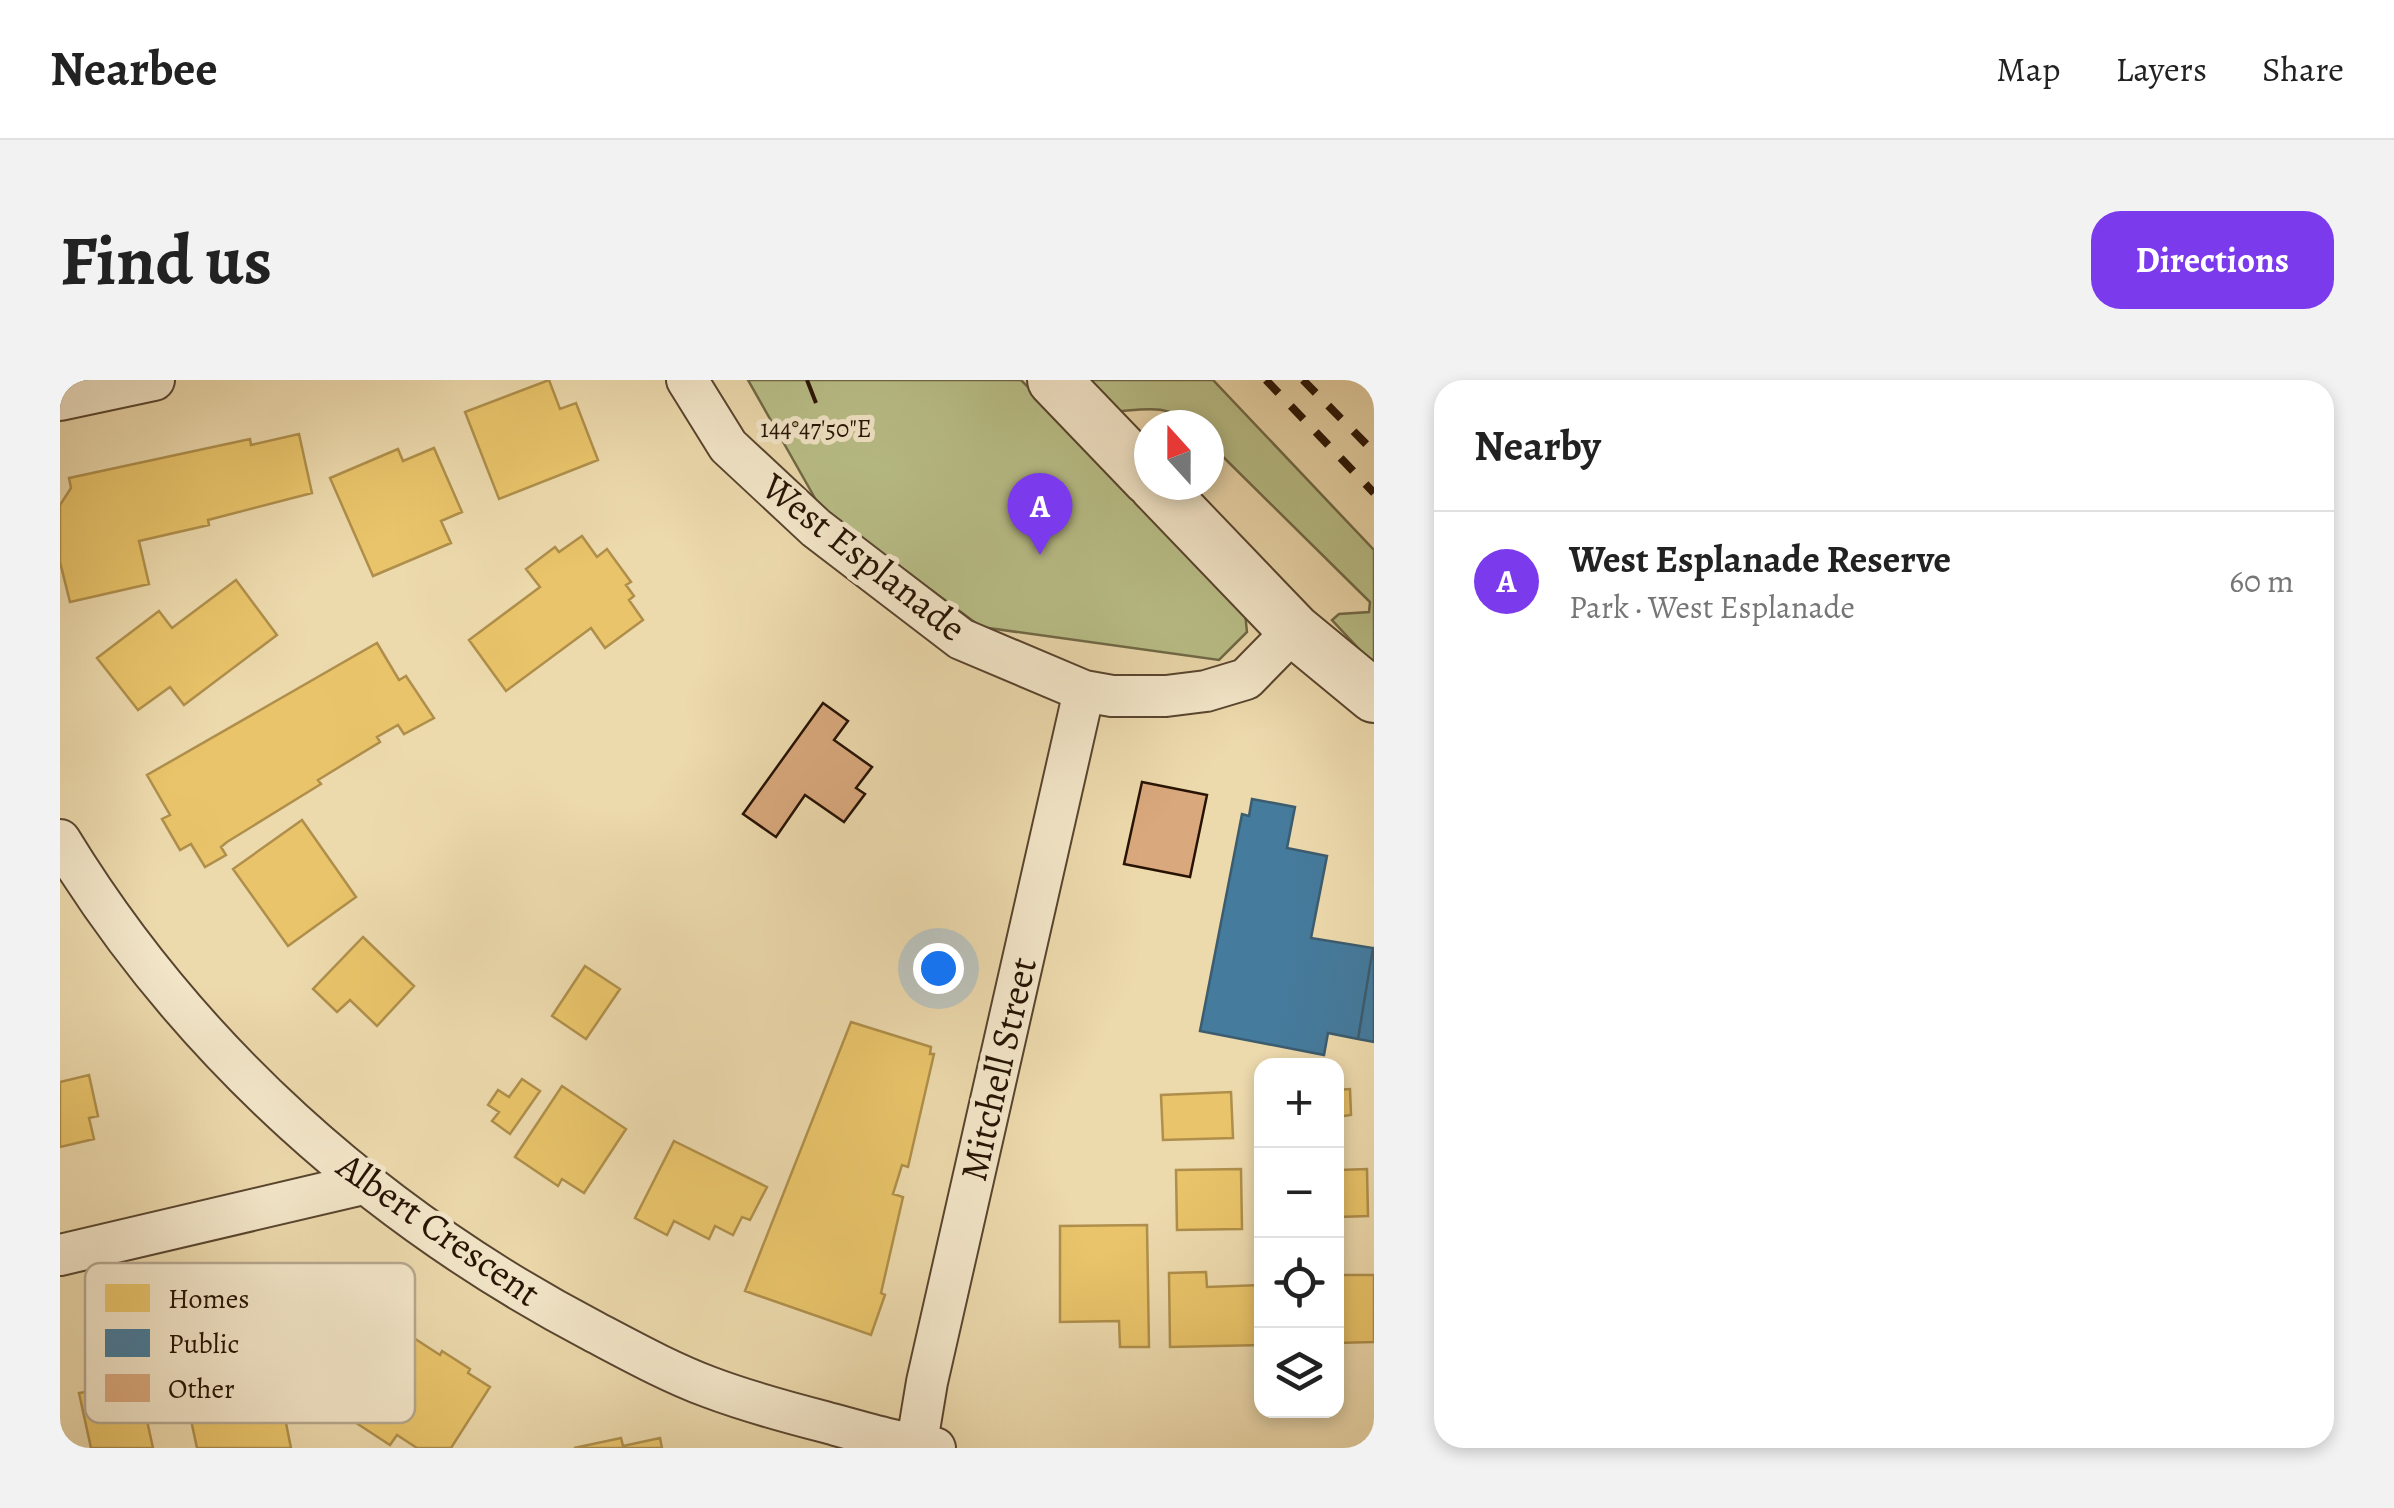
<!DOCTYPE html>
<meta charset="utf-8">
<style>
body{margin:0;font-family:Alegreya,serif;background:#f2f2f2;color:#222}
.controls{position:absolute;right:30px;bottom:30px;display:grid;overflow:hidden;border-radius:20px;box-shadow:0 5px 15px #0003}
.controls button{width:90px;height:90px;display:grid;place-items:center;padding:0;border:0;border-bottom:2px solid #e0e0e0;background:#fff;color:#222;font:50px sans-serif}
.compass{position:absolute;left:1074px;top:30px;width:90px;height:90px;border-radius:50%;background:#fff;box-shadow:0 5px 15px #0003;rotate:339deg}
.you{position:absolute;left:878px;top:588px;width:35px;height:35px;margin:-25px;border:8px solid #fff;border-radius:50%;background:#1a73e8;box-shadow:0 0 0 15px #1a73e833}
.badge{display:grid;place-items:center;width:65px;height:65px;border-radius:50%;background:#7c3aed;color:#fff;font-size:32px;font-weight:700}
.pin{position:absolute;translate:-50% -82px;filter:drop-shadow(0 2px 5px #0008)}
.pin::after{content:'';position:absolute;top:52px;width:35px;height:30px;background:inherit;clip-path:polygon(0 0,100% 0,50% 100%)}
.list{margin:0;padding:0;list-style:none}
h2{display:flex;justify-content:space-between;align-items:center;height:130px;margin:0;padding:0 40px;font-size:42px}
h2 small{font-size:32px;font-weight:400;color:#767676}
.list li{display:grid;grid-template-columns:65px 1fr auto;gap:30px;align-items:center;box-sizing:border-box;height:140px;padding:0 40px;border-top:2px solid #e0e0e0}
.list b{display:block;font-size:38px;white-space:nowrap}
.list p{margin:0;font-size:32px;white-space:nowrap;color:#767676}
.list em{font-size:32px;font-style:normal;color:#767676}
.icon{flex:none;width:55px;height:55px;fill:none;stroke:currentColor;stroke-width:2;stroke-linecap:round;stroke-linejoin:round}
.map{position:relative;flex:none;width:1314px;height:1068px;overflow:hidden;border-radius:30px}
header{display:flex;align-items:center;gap:60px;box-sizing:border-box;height:140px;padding:0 50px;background:#fff;border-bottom:2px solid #e0e0e0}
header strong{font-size:48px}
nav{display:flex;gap:55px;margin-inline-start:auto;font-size:35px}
.intro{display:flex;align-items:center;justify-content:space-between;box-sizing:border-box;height:240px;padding:0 60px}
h1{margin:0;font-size:70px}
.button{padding:25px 45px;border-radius:30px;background:#7c3aed;color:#fff;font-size:35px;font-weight:700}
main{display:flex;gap:60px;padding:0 60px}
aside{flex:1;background:#fff;border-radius:30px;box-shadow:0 5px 15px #0003}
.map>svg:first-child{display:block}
.green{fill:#b9bf88;stroke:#706946;stroke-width:2.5}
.homes{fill:#e9c46a;stroke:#af8f4b;stroke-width:2.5}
.public{fill:#457b9d;stroke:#3c5c6f;stroke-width:2.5}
.building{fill:#d9a87d;stroke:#271304;stroke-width:2.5}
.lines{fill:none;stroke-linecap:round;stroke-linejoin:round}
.minor-casing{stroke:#58442e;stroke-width:44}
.tertiary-casing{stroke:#58442e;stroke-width:56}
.minor{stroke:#f3e6c9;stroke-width:40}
.tertiary{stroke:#f3e6c9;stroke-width:52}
.rail{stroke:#271304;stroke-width:8;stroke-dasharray:18 18;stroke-linecap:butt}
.ticks{fill:none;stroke:#271304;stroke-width:4}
.labels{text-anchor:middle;stroke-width:10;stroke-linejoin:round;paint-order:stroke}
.street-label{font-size:38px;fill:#271304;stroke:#f3e6c9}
.key{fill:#f3e6c9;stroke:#b6a78e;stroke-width:2.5}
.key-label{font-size:28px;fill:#271304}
.ticks-label{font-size:25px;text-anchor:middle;fill:#271304;stroke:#f3e6c9;stroke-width:10;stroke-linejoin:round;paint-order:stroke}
</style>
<header>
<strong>Nearbee</strong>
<nav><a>Map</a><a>Layers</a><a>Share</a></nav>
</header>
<div class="intro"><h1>Find us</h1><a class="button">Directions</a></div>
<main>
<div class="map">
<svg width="1314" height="1068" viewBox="0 0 1314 1068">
<rect width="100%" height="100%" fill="#ecd9ac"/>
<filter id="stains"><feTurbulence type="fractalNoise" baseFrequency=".002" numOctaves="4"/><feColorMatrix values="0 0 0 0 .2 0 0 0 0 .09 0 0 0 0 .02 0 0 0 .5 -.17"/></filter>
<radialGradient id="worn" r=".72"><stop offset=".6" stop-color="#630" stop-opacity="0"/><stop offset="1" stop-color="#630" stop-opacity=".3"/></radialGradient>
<!-- green -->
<path class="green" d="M688 0H961L1184 223 1187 252 1159 280 921 247 760 127Z
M1020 0H1153L1314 170V285L1272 240 1279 234 1309 232 1310 222 1149 63V45H1131C1107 22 1082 30 1052 32Z"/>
<!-- homes -->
<path class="homes" d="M489 0 500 29 516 23 538 80 439 119 405 32Z
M239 54 252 113 148 140 149 145 79 161 89 204 10 222 0 182V125L11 108 9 98 190 59 191 65Z
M374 68 402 132 381 141 391 163 313 196 270 98 338 69 343 81Z
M522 156 537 177 547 169 571 202 566 205 574 216 569 220 583 240 545 268 531 248 446 311 409 260 480 207 466 189 495 167 499 172Z
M176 200 217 255 124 325 110 307 78 330 37 278 99 231 112 248Z
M317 263 339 300 346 296 374 338 344 354 338 345 317 357 320 362 258 400 261 404 167 462 161 467 166 475 145 487 131 464 120 470 102 439 110 435 87 395Z
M242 440 296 517 228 566 173 489Z
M303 557 354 606 317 646 290 620 277 632 253 609Z
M525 586 560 609 526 659 492 636Z
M791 642 871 667 870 674H874L848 787 842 785 833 814 843 817 821 913 825 915 811 955 685 911Z
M29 695 38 736 29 738 34 759 0 767V702Z
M462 699 480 711 450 754 432 741 439 732 428 725 438 710 449 717Z
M502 706 566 749 524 813 502 799 498 806 455 777Z
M1290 709 1291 735 1276 737V710Z
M1171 712 1173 758 1103 760 1101 715Z
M614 761 707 807 690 840 682 837 673 855 655 846 649 859 614 841 607 855 575 838Z
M1276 776 1279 790 1307 789 1308 836 1278 837 1276 847Z
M1181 789 1182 849 1117 850 1116 790Z
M1087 845 1089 967H1060L1059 941 1000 942V846Z
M1146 892 1147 907 1201 905 1202 965 1110 967 1109 893Z
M1276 895H1314V962L1276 963Z
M287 929 313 946 320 936 380 975 382 971 410 989 408 993 430 1007 391 1068H357L337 1055 330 1065 287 1037 294 1027 270 1011 280 998 253 981 245 938Z
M203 945 205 956 227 951 242 1019 222 1023 231 1068H137L117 975 182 961 180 950Z
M79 1004 93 1068H31L19 1013Z
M561 1058 563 1066 600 1058 602 1068H514Z"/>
<!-- public -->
<path class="public" d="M1192 419 1235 427 1227 468 1267 476 1251 558 1313 568 1298 659 1268 653 1264 675 1140 651 1182 434 1189 436Z
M1313 568H1314V662L1298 659Z"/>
<!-- building -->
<path class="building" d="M763 323 788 341 774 360 812 387 796 408 805 414 784 442 745 415 716 457 683 434Z
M1082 402 1147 415 1130 497 1064 484Z"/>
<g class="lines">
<defs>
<path id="minor" d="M627 0 668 66 756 148 901 259 1024 311 1052 316H1106L1146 311 1186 299 1234 250
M0 20 94 0
M0 460C128 670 316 837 533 951 571 971 609 992 649 1007 686 1021 726 1032 765 1042 801 1052 838 1063 875 1068
M0 875 307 803
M856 1068 867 1002 1024 311"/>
<path id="tertiary" d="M994 0 1089 99
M1095 105 1234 250 1314 316"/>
</defs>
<!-- minor casing -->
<use href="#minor" class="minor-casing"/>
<!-- tertiary casing -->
<use href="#tertiary" class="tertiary-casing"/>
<!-- minor -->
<use href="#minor" class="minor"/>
<!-- tertiary -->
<use href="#tertiary" class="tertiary"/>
<!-- rail -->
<path class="rail" d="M1206 0 1314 113
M1243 0 1314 72"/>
</g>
<!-- ticks -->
<path class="ticks" d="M747 0 756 23"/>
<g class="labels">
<!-- street labels -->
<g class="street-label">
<text transform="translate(804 177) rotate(38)" y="13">West Esplanade</text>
<text transform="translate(938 689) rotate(-77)" y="13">Mitchell Street</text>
<text transform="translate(379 849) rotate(35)" y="13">Albert Crescent</text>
</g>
</g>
<!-- legend -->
<rect x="25" y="883" width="330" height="160" rx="15" class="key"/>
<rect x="45" y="904" width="45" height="28" fill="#e9c46a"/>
<rect x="45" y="949" width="45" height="28" fill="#457b9d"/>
<rect x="45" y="994" width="45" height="28" fill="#d9a87d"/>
<g class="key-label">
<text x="108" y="928">Homes</text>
<text x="108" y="973">Public</text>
<text x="108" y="1018">Other</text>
</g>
<g class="ticks-label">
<text x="756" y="57">144°47'50"E</text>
</g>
<rect width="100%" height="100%" filter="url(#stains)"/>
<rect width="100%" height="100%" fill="url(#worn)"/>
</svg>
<div class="controls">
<button>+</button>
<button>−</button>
<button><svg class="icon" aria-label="locate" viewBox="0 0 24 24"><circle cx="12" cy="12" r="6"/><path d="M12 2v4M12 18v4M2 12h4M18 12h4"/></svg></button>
<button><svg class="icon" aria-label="layers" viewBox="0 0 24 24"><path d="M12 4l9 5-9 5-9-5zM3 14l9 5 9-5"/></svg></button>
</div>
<svg class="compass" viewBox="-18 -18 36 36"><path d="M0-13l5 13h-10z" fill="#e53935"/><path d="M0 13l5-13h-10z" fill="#767676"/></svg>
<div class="you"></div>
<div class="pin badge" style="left:980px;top:175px">A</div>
</div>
<aside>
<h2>Nearby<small></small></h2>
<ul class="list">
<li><span class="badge">A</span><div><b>West Esplanade Reserve</b><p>Park · West Esplanade</p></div><em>60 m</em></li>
</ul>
</aside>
</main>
